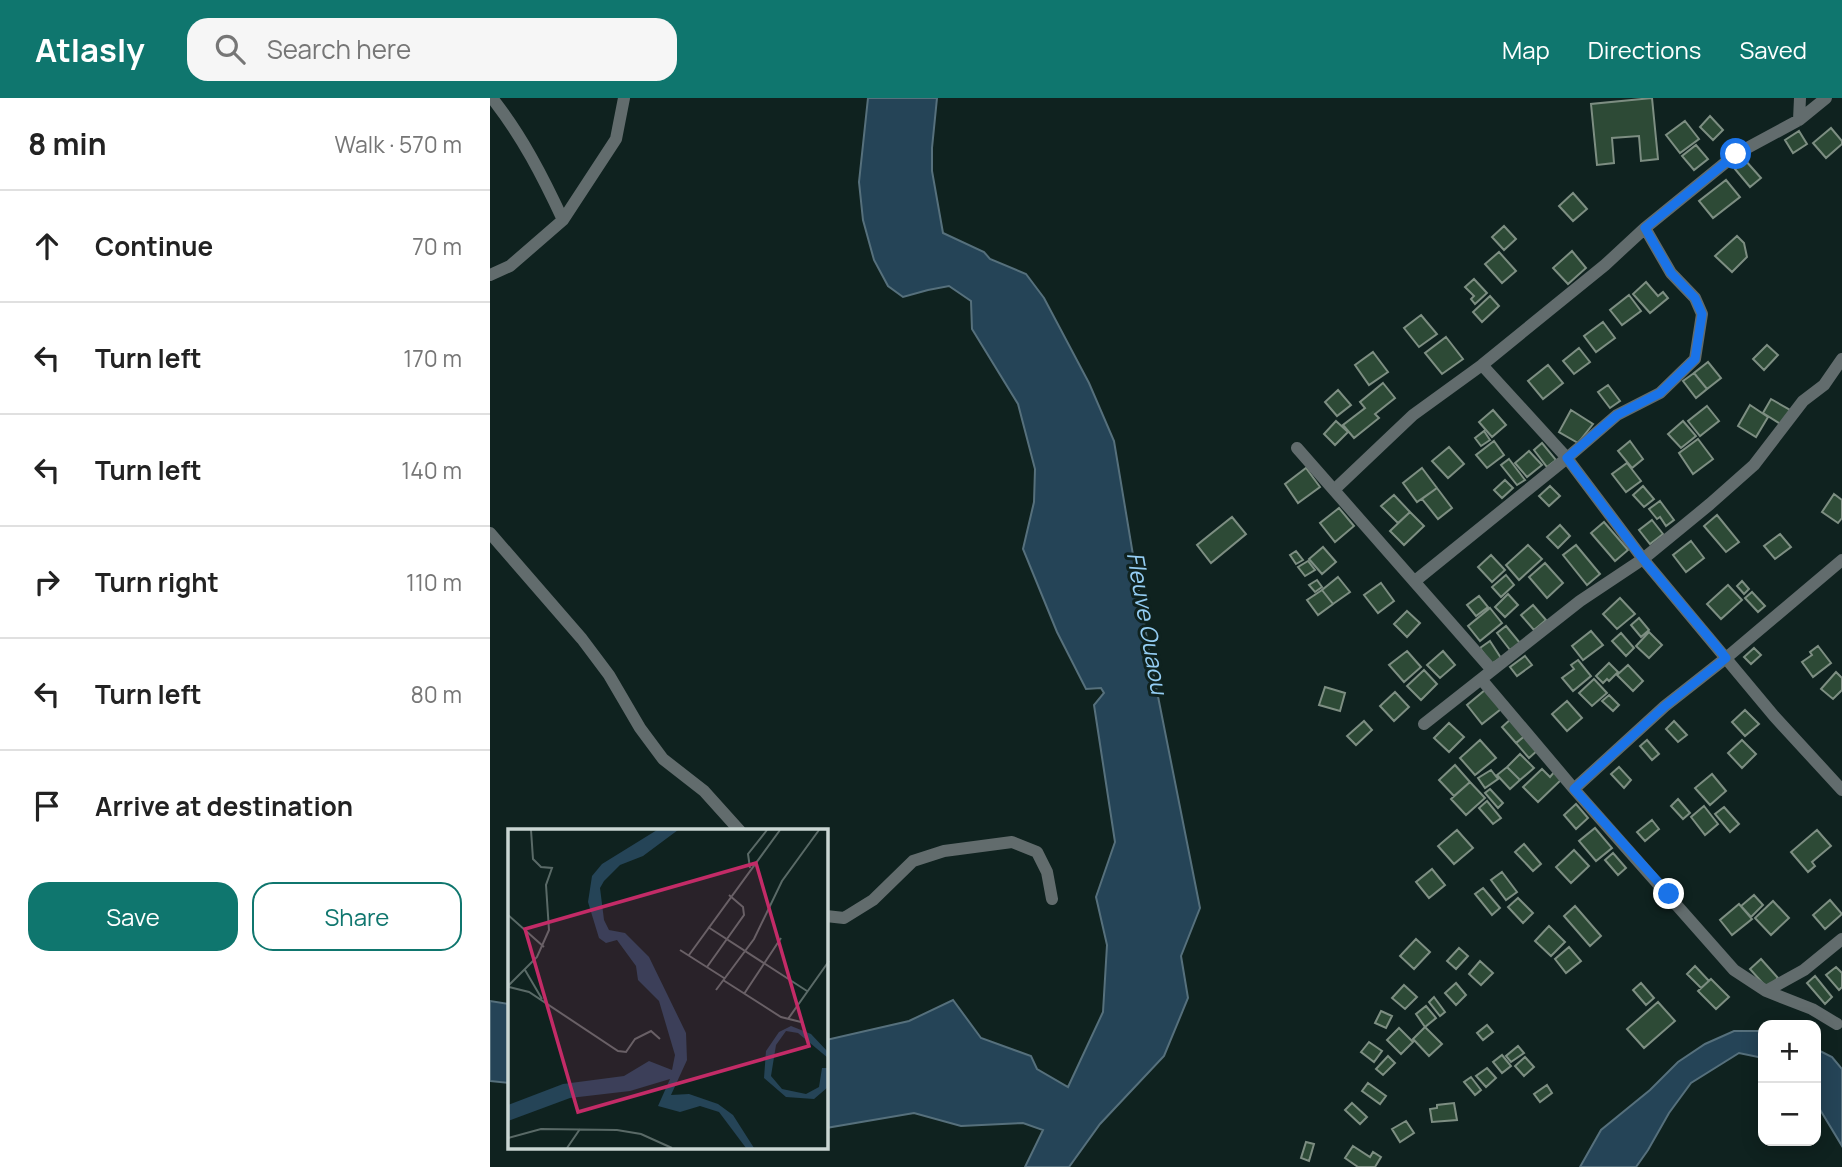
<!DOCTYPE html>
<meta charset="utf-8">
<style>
body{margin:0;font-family:Manrope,sans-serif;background:#f6f6f6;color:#222}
.controls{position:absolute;right:21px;bottom:21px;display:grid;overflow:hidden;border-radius:14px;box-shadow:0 4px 18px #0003}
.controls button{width:63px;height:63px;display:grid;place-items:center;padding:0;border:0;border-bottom:2px solid #e0e0e0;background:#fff;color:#222;font:35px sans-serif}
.stop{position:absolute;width:21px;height:21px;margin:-16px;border:5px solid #1a73e8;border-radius:50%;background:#fff}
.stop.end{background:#1a73e8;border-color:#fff;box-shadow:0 2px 7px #0008}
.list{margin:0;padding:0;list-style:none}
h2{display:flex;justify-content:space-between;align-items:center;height:91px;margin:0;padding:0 28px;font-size:30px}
h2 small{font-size:23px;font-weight:400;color:#767676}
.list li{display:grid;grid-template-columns:46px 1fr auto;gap:21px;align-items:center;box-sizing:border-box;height:112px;padding:0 28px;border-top:2px solid #e0e0e0}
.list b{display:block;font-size:26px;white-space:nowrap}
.list em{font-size:23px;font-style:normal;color:#767676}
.actions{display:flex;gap:14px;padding:21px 28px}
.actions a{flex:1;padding:16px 0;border:2px solid #0f766e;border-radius:21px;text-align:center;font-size:24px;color:#0f766e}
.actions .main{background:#0f766e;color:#fff}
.icon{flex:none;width:38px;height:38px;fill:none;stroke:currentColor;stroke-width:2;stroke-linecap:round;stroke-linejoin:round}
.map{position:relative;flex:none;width:1352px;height:1069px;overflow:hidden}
header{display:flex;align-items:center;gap:42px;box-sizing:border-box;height:98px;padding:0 35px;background:#0f766e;color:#fff}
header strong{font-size:33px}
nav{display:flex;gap:38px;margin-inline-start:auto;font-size:24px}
.search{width:490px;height:63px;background:#f6f6f6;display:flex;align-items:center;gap:18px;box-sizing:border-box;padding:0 24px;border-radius:21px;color:#767676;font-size:26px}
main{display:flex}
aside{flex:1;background:#fff}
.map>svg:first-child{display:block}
.water{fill:#254457;stroke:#56707c;stroke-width:2}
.building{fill:#2d4a36;stroke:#7d8e82;stroke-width:2}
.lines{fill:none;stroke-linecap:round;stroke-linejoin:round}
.street{stroke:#626c6d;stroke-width:12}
.route{stroke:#1a73e8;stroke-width:9}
.labels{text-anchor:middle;stroke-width:6;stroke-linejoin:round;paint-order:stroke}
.water-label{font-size:23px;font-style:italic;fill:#94cdf3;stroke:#0f221f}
.inset-road{fill:none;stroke:#5a6a67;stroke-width:2}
.view{fill:#c32b67;fill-opacity:0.15;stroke:#c32b67;stroke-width:3.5}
.inset-edge{fill:none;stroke:#cad6d3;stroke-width:3.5}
</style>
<header>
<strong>Atlasly</strong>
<div class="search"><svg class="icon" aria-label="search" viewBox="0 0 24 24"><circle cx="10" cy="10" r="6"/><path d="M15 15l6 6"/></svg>Search here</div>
<nav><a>Map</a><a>Directions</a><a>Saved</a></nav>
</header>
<main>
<aside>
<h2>8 min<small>Walk · 570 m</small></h2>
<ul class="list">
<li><svg class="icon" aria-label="ahead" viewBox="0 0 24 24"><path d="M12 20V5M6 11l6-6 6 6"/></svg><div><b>Continue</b></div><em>70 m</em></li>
<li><svg class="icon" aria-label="left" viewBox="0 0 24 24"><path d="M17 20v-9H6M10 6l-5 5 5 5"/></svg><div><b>Turn left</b></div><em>170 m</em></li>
<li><svg class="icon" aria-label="left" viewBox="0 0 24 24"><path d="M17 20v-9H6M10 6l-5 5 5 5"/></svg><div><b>Turn left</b></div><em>140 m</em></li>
<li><svg class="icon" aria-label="right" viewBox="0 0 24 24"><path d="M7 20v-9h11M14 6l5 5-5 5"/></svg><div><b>Turn right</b></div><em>110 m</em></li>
<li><svg class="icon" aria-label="left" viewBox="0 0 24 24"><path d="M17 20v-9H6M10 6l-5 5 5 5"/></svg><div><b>Turn left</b></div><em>80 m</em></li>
<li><svg class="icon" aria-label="arrive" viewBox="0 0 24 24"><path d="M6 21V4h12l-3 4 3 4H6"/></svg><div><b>Arrive at destination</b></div></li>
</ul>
<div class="actions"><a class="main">Save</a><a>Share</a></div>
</aside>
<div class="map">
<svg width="1352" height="1069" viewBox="0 0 1352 1069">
<rect width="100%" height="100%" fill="#0f221f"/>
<!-- water -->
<path class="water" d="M378 0H447L442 50V73L453 135 494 154 500 161 536 176 554 200 599 285 624 343 659 553 710 810 691 858 698 900 674 958 610 1026 579 1069H535L553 1032 533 1025 471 1028 424 1015 336 1030V942L419 923 463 902 491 940 541 958 547 971 578 989 613 914 617 847 606 799 625 744 604 607 614 595 611 590 596 591 567 534 533 451 544 404 545 371 528 306 482 231 481 203 459 188 438 192 413 199 398 188 384 162 373 122 369 84Z
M0 903 19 906V985L0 983Z
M1244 933H1273V960L1249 955 1201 985 1179 1015 1158 1052 1146 1069H1090L1111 1032 1160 992 1188 964 1215 946Z
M1326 951 1342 959 1352 971V1048L1326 1005Z"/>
<!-- building -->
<path class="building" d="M1162 0 1168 61 1151 63 1149 38 1122 40 1124 65 1107 67 1101 6Z
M1220 18 1233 32 1223 42 1210 29Z
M1195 23 1209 41 1190 55 1176 37Z
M1341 30 1352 43V46L1336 60 1323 45Z
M1309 33 1317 46 1303 55 1295 42Z
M1206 47 1218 61 1204 72 1192 58Z
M1255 62 1271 80 1260 89 1245 71Z
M1236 82 1250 99 1223 120 1209 103Z
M1083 95 1097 111 1083 123 1069 108Z
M1014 128 1026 141 1014 152 1002 139Z
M1247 138 1254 145 1257 159 1242 174 1225 158Z
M1082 153 1096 170 1078 186 1063 170Z
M1009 154 1026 173 1012 185 995 166Z
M984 181 997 195 985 206 981 201 984 198 975 189Z
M1156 184 1168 198 1173 194 1178 200 1160 215 1143 196Z
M1139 197 1151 213 1132 227 1120 212Z
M1000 198 1009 208 992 224 983 214Z
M931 217 947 236 929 249 914 230Z
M1113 224 1125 240 1106 254 1094 238Z
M956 239 973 261 952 276 935 255Z
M1277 247 1288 257 1274 272 1263 261Z
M1089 250 1100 264 1084 276 1073 263Z
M883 254 898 274 879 287 865 267Z
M1218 264 1231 280 1217 291 1204 275Z
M1058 267 1073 285 1053 301 1038 283Z
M1204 275 1217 291 1206 300 1193 283Z
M893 285 905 300 885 316 889 320 864 340 853 327 875 310 870 304Z
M1118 287 1130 303 1120 310 1108 294Z
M848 292 861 307 847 318 835 304Z
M1281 301 1300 312 1292 327 1273 315Z
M1260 307 1278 319 1266 339 1248 328Z
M1217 308 1229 323 1210 338 1198 323Z
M1003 312 1016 327 1002 339 989 324Z
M1081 312 1103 326 1088 345 1069 334Z
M846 323 858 334 845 347 834 336Z
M1193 323 1206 338 1191 350 1178 336Z
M994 333 1000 342 991 348 985 340Z
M1208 341 1223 361 1203 376 1189 355Z
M1004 343 1014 357 997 370 986 357Z
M1140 343 1153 361 1142 370 1128 353Z
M1052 345 1066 362 1057 369 1044 352Z
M959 349 974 366 958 380 942 363Z
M1039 353 1052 367 1037 379 1025 365Z
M1019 361 1035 382 1027 387 1011 367Z
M1137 365 1151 383 1136 394 1122 376Z
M816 370 830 389 808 405 795 386Z
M932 370 947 390 927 404 913 385Z
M1015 382 1023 390 1012 400 1004 392Z
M1060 388 1070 398 1059 408 1049 398Z
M1153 388 1164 401 1154 409 1143 397Z
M947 390 962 410 948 421 932 401Z
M1344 396 1352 402V420L1348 425 1332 414Z
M904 397 920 414 908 425 891 408Z
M1170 403 1184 422 1176 428 1170 419 1167 421 1159 411Z
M849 410 864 428 845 444 830 425Z
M920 414 934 428 914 447 900 433Z
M1227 417 1249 444 1236 454 1214 428Z
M742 419 756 436 721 465 707 447Z
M1162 422 1173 436 1160 446 1149 432Z
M1114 424 1138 452 1125 463 1101 435Z
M1070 427 1080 438 1068 450 1057 439Z
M1290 436 1301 449 1285 461 1274 448Z
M1201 443 1214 460 1196 474 1183 457Z
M1038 447 1052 461 1029 482 1016 467Z
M1086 447 1110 476 1097 487 1073 457Z
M833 449 846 464 832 476 819 461Z
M806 453 813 462 806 466 800 457Z
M1001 457 1015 472 1002 484 988 469Z
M818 463 825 472 815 478 808 469Z
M1055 465 1073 485 1057 500 1039 479Z
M1016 477 1024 487 1011 499 1002 489Z
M848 479 860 494 843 506 832 492Z
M827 482 832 489 825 494 819 487Z
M1252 483 1259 491 1254 496 1247 488Z
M891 485 904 503 888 515 874 497Z
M1238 487 1252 502 1231 521 1217 506Z
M832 492 843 506 828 517 817 502Z
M1262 494 1275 508 1268 514 1255 500Z
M1018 496 1028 507 1015 519 1005 509Z
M989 498 998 509 986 518 977 507Z
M1130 500 1145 516 1127 531 1113 516Z
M1043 507 1056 522 1044 532 1031 517Z
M1000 510 1012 525 990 543 978 528Z
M917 513 930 525 917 539 904 526Z
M1149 520 1159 532 1151 539 1141 527Z
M1016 528 1030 545 1020 552 1007 535Z
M1101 533 1113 547 1093 562 1082 548Z
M1159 534 1172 547 1159 560 1146 548Z
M1131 535 1144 550 1136 558 1122 543Z
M1000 543 1011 560 1001 566 990 550Z
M1328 548 1341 565 1323 579 1312 564 1322 557 1320 554Z
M1264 550 1271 557 1261 566 1254 559Z
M917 553 931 569 914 584 899 567Z
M953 553 965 567 950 580 937 567Z
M1035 558 1042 567 1027 578 1020 569Z
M1088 562 1101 578 1083 593 1072 580 1084 571 1081 567Z
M1119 565 1128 574 1119 583 1117 581 1113 585 1106 578Z
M1138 567 1153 583 1143 593 1127 577Z
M934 572 947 586 931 602 917 588Z
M1346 574 1352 580V592L1343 601 1331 591Z
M1104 581 1117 595 1102 608 1089 595Z
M835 589 855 595 850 613 829 607Z
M995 592 1011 611 992 626 977 607Z
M905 594 919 609 904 623 890 608Z
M1119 597 1129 607 1123 613 1112 603Z
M1077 603 1092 620 1077 633 1062 616Z
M1255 612 1269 626 1255 638 1242 624Z
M1022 620 1036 637 1026 645 1012 629Z
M874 623 882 632 866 647 857 638Z
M1184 623 1197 637 1188 644 1176 631Z
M959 625 974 639 959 654 944 640Z
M1036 637 1049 651 1039 660 1026 645Z
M990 642 1006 660 985 677 970 660Z
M1157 642 1169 656 1162 662 1150 648Z
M1252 642 1266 656 1252 670 1238 655Z
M1030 656 1044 670 1030 682 1017 669Z
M965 667 980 684 964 698 949 682Z
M1017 669 1030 682 1020 691 1007 677Z
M1129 669 1141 682 1134 690 1121 676Z
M1052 671 1060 679 1065 673 1072 681 1048 704 1033 689Z
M1001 672 1008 681 995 690 988 680Z
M1222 676 1236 693 1220 707 1205 690Z
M980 684 995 700 976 717 961 701Z
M1000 691 1013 705 1008 710 995 695Z
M1188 701 1200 715 1193 721 1181 708Z
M997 703 1011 720 1003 726 989 710Z
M1086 706 1098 720 1086 731 1074 717Z
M1214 708 1228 726 1215 737 1201 719Z
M1234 709 1249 726 1240 734 1225 716Z
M1162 722 1169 731 1155 743 1147 734Z
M1105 730 1122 750 1106 763 1089 743Z
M967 732 983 750 964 766 948 748Z
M1327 732 1341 748 1322 764 1325 768 1318 774 1301 754Z
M1034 746 1051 766 1043 773 1025 754Z
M1084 752 1099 768 1081 785 1066 769Z
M1123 755 1136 770 1128 777 1115 762Z
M942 771 955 787 939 800 926 784Z
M1012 774 1027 794 1016 802 1001 782Z
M993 790 1010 810 1002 817 985 796Z
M1264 797 1273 807 1261 819 1251 808Z
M1028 800 1043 815 1033 825 1018 809Z
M1340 802 1352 816 1335 831 1323 817Z
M1283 803 1299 820 1281 837 1265 820Z
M1249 806 1262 821 1242 837 1230 822Z
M1085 808 1111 838 1100 848 1074 818Z
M1059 828 1075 844 1061 858 1045 843Z
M926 841 940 854 924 871 910 858Z
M1079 849 1091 863 1076 875 1065 861Z
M969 850 978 858 966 871 957 863Z
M1271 861 1288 880 1277 890 1260 871Z
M990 863 1003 875 991 887 979 876Z
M1205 868 1219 883 1211 890 1197 876Z
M1346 869 1352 875V889L1349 892 1336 877Z
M1325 878 1342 899 1335 906 1317 885Z
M1221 881 1239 899 1226 911 1208 893Z
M966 885 976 897 966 907 955 895Z
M1151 885 1164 900 1156 907 1143 892Z
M914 887 927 899 915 911 902 900Z
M944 899 955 914 950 918 939 904Z
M1168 904 1185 923 1154 950 1137 931Z
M936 908 946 920 935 929 926 916Z
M891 913 902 918 896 930 885 925Z
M997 927 1003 934 993 942 987 935Z
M935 929 952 946 939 958 923 941Z
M909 930 923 944 911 956 897 942Z
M879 944 892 953 884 964 871 954Z
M1028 948 1034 955 1021 964 1016 958Z
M1012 957 1021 968 1012 975 1003 964Z
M898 958 905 965 893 977 886 971Z
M1035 959 1044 969 1034 978 1025 968Z
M997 970 1006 980 996 989 986 978Z
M981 979 991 992 985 997 974 984Z
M878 985 896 998 890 1006 872 993Z
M1057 987 1062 995 1050 1004 1044 996Z
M862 1005 877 1019 870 1026 855 1012Z
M964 1005 967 1022 942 1024 940 1011 947 1010V1007Z
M916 1023 924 1035 910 1044 902 1031Z
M816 1044 824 1046 819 1063 811 1060Z
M863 1048 880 1059 883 1054 891 1059 885 1069H868L855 1060Z"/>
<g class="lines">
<!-- street -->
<path class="street" d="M2 0C32 38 53 79 73 122
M1309 22 1310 0
M0 177 20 168 73 122 126 41 134 0
M992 267 1077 360 1153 461 1284 618 1352 692
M807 350 1002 572
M845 391 923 317 992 267 1115 167 1155 130 1246 56 1309 22 1336 0
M0 435 92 541 119 577 150 630 173 661 214 693 250 733
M925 483 1077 360 1127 317 1170 295 1205 261 1212 216 1205 200 1181 175 1155 130
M991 581 1084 691 1244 872 1276 893 1322 911 1347 926
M934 626 1090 503 1153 461 1220 406 1264 367 1313 303 1334 287 1352 261
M1084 691 1175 608 1236 560 1352 462
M336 818 354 820 383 802 423 763 454 753 522 744 547 754 557 774 562 801
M1276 893 1314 872 1352 841"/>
</g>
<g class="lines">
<!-- route -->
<path class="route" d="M1179 796 1084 691 1175 608 1236 560 1153 461 1077 360 1127 317 1170 295 1205 261 1212 216 1205 200 1181 175 1155 130 1246 56"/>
</g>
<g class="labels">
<!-- water labels -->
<g class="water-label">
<text transform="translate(657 525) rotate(80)" y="8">Fleuve Ouaou</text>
</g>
</g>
<!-- overview -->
<g transform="translate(18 731)">
<rect width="320" height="320" fill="#0f221f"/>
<path d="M149 1H170L135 27 112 36 96 52 92 59 96 91 101 101 117 104 141 128 178 204 179 231 163 266 181 265 210 275 225 286 246 319H238L211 283 192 277 172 283 150 277 162 250 122 262 62 269 0 292V276L55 255 116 247 141 232 164 241 167 226 151 172 130 151 128 137 109 111 98 114 91 109 80 73 84 47 94 35ZM283 197 303 205 320 223V229L290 204 278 202 268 216 263 247 274 260 298 265 311 258 314 239H320V258L306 270 278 268 256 249 258 222 271 203Z" fill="#254457"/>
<path class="inset-road" d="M242 39 240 25 259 1M0 86 36 118M200 98 299 162M172 121 216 149M181 126 272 1M199 138 236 86 235 78 221 66M17 141 34 170M215 151 273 188 293 193M0 157 29 128 41 101 38 56 44 39 33 38 25 30 23 1M1 158 21 163 110 222 118 223 127 210 143 202 152 210M208 161 246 110 274 52 311 1M236 165 273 109M280 190 321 132M0 309 33 300 109 301 133 305 164 319M59 319 72 300"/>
<path class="view" d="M248 34 301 217 70 283 17 100Z"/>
<rect width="320" height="320" class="inset-edge"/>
</g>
</svg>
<div class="controls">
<button>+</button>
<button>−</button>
</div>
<div class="stop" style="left:1246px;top:56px"></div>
<div class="stop end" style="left:1179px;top:796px"></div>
</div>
</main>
